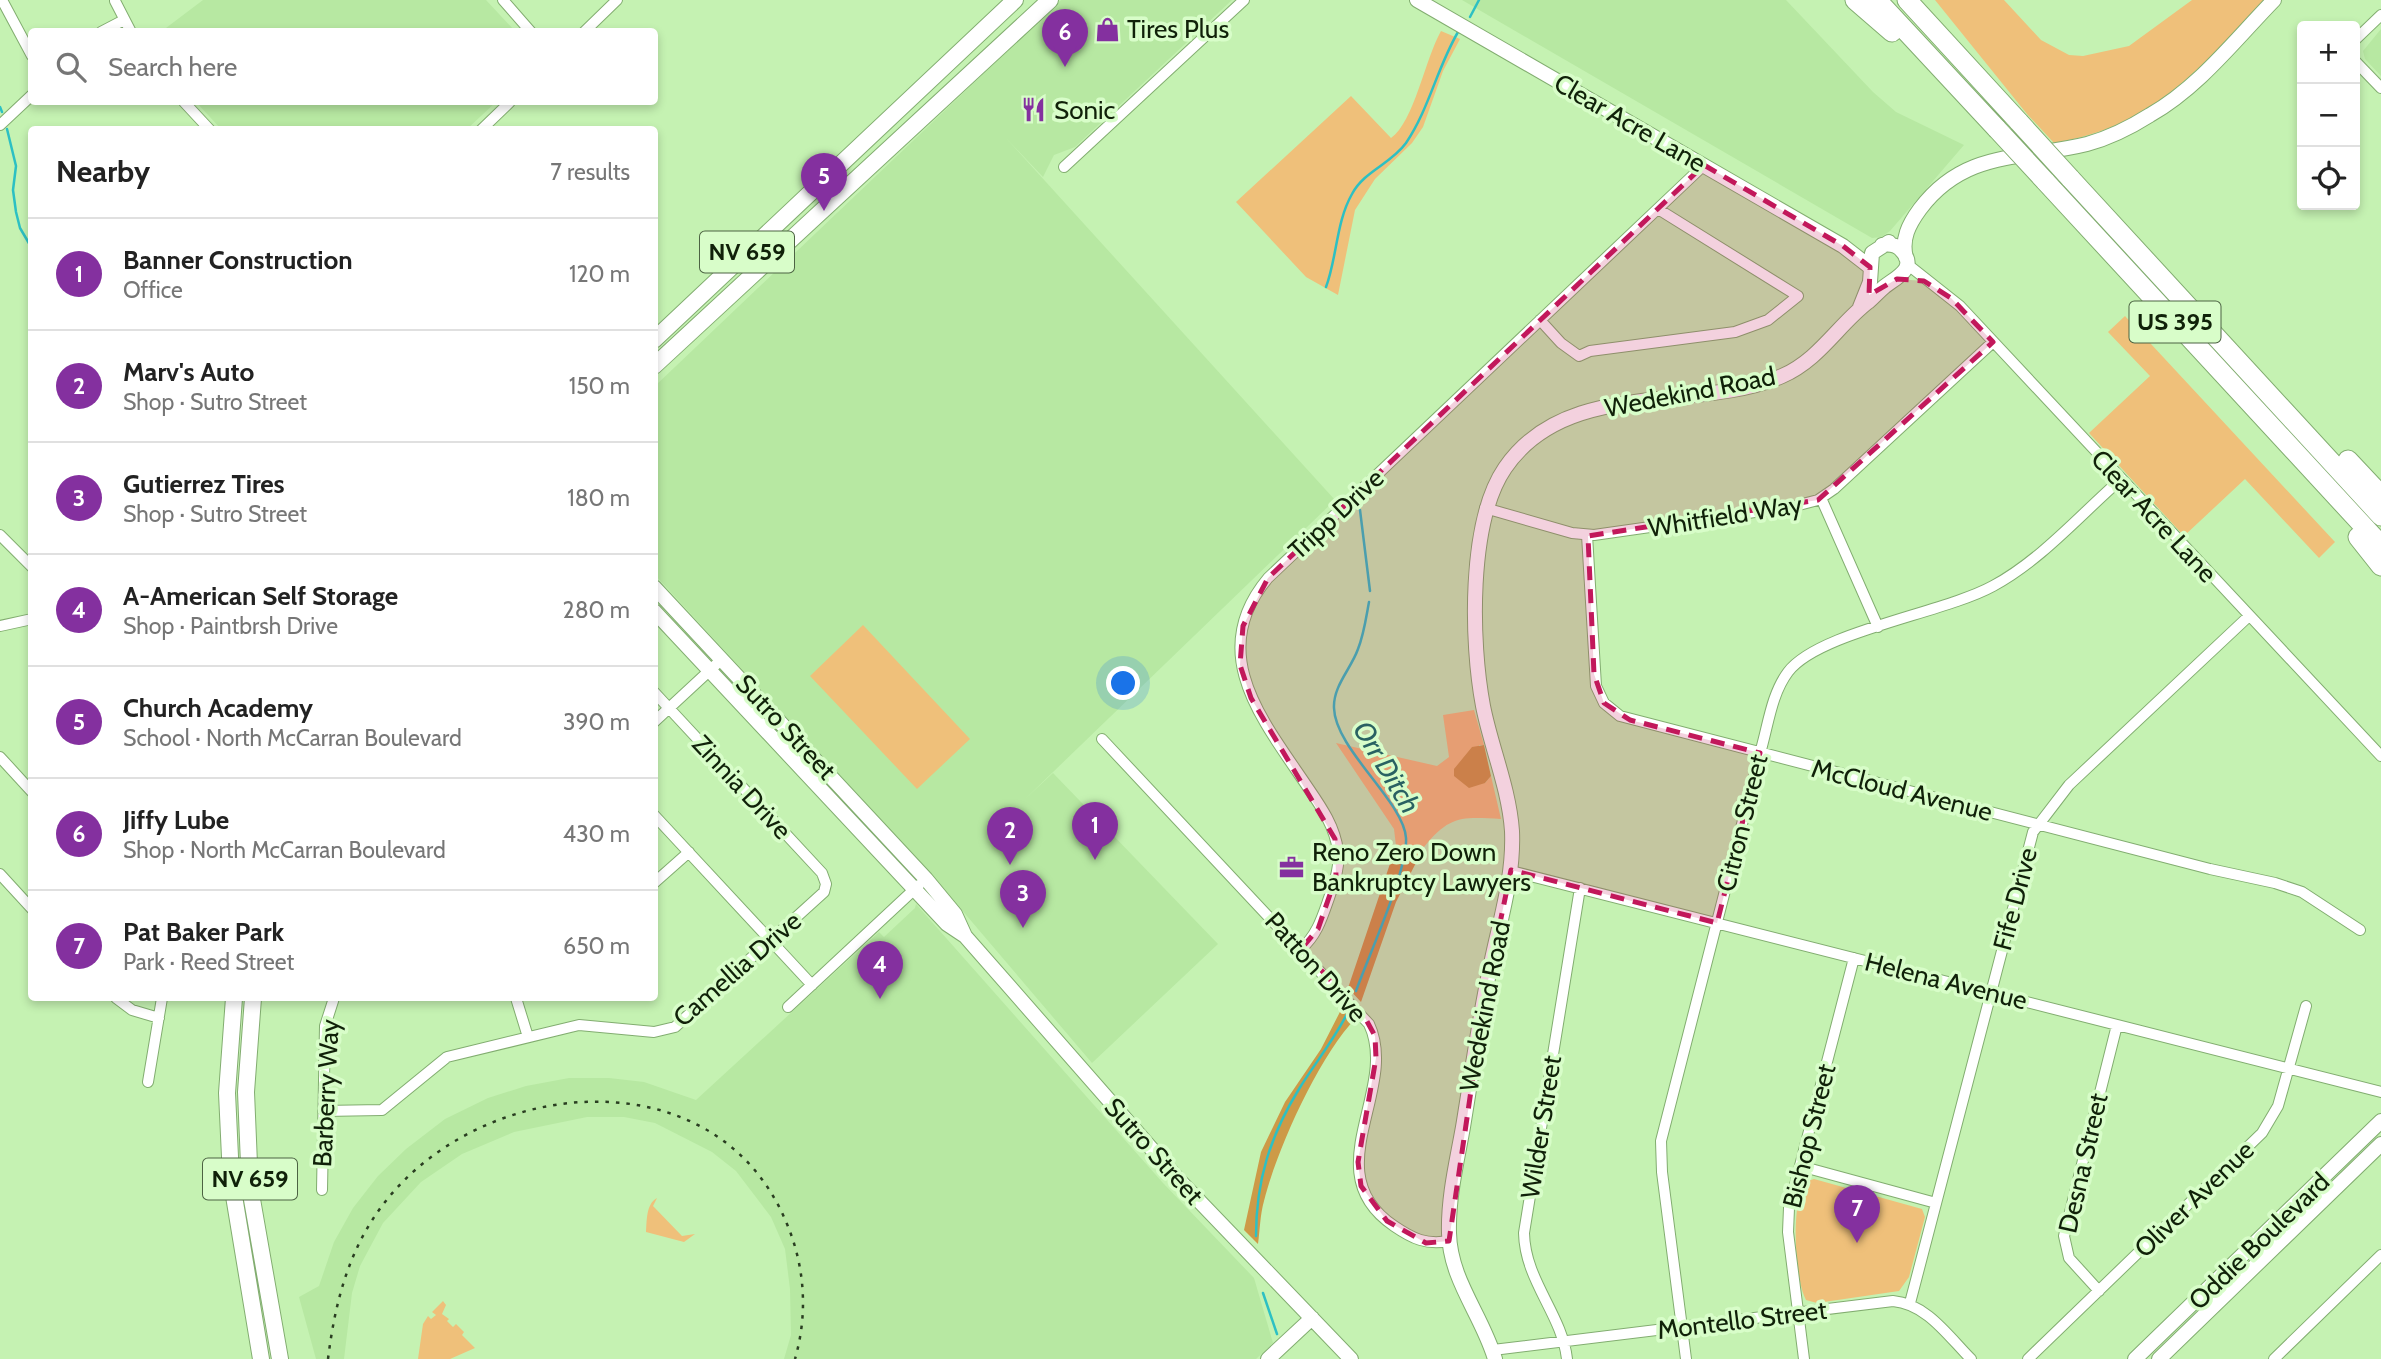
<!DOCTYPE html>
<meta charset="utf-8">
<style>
body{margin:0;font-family:Cabin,sans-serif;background:#f6f6f6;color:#222}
.controls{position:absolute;right:21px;top:21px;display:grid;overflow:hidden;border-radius:7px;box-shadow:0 4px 10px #0003}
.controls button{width:63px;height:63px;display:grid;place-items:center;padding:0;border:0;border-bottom:2px solid #e0e0e0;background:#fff;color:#222;font:35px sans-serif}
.you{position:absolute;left:1124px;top:684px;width:24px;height:24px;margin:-18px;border:5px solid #fff;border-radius:50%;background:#1a73e8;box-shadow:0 0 0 10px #1a73e833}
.badge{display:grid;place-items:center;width:46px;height:46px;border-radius:50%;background:#84309f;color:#fff;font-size:23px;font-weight:700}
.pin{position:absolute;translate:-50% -58px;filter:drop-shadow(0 2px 4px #0008)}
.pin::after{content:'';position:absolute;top:37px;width:24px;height:21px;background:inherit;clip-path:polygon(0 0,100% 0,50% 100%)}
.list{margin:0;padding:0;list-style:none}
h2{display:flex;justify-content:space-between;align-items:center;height:91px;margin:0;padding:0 28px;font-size:30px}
h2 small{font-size:23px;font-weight:400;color:#767676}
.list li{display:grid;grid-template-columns:46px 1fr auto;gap:21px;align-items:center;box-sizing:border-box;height:112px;padding:0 28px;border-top:2px solid #e0e0e0}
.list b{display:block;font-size:26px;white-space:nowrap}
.list p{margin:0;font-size:23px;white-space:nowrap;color:#767676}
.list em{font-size:23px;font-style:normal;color:#767676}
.icon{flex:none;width:38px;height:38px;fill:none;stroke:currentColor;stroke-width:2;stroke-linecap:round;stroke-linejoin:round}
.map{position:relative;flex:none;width:2381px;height:1359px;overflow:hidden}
.search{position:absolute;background:#fff;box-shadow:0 4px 10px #0003;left:28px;top:28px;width:630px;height:77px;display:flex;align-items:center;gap:18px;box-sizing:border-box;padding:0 24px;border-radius:7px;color:#767676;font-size:26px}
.panel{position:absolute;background:#fff;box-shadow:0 4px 10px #0003;left:28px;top:126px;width:630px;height:875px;border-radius:7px}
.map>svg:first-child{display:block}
.built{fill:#b7e8a2}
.green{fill:#efc07a}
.forest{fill:#cd9a47}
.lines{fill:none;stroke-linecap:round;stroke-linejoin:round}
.stream{stroke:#2dc0c3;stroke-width:2.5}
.street-casing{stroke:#82ad70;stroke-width:12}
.secondary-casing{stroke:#82ad70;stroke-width:16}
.primary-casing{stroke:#82ad70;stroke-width:18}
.highway-casing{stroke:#82ad70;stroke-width:21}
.street{stroke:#fff;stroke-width:10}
.secondary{stroke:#fff;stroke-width:14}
.primary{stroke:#fff;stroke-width:16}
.highway{stroke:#fff;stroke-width:19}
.rail{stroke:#2a3e21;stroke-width:2.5;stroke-dasharray:3.5 7;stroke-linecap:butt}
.highway-bridge-casing{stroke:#82ad70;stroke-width:21;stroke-linecap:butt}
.highway-bridge{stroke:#fff;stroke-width:19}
.marked{fill:#c2185b;fill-opacity:0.2;stroke:#c2185b;stroke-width:5;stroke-dasharray:14 9;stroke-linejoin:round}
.labels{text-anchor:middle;stroke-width:7;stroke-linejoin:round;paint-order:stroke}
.shield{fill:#d8fdc9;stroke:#4c6343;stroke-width:2}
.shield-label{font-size:24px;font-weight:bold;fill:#102109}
.poi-label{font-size:26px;fill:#102109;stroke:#d8fdc9;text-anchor:start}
.street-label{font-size:26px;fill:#102109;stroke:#d8fdc9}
.water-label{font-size:28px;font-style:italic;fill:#296162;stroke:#d8fdc9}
</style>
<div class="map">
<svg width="2381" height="1359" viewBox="0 0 2381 1359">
<rect width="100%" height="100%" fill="#c5f2b2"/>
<!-- built -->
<path class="built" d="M203 0H486L515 31H162Z
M1061 0H1232L1075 147 1054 155 1043 177 1005 137 1335 500 1024 800 1053 773 1218 944 1092 1063 938 882 655 575V386Z
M1462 0H1786L1873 92 1896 112 1964 145 1890 231 1881 237 1872 238Z
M2381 29V76L2365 59 2363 51Z
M196 102H496L466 130 221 129Z
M916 904 1163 1183 1254 1278 1273 1343 1256 1359H784L791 1335 790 1289 785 1249 771 1217 736 1171 712 1152 655 1123 624 1117H587L514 1132 462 1154 421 1182 383 1223 360 1266 352 1293 344 1359H316L299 1297 319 1286 334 1242 353 1208 378 1176 406 1149 445 1119 488 1098 526 1086 569 1078H609L644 1082 696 1100 879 932 884 937 915 908Z"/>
<!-- green -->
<path class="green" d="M1935 0H2004L2041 40 2069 55 2083 56 2129 46 2192 0H2265C2198 69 2155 126 2054 143L2027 114Z
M1441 31 1460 39 1443 71 1423 127 1412 143 1375 179 1355 210 1338 295 1306 277 1236 202 1351 96 1391 138C1414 122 1425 59 1441 31Z
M2125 316 2335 542 2319 558 2245 479 2184 536 2089 433 2150 376 2108 332Z
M863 625 970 739 917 789 810 676Z
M1474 710 1484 745H1479L1485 783 1491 776 1501 819C1462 817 1450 815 1424 847L1396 846 1394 829 1336 743 1437 766 1449 757 1443 715Z
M1814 1179 1922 1209 1925 1217 1909 1277 1899 1291 1817 1303 1806 1300C1794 1277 1791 1203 1805 1182Z
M657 1198 653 1206 682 1236 695 1234 684 1242 646 1232C647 1220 646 1204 657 1198Z
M443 1301 446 1305 442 1314 449 1319 447 1321 453 1327 456 1324 464 1332 462 1335 475 1348 450 1359H418L423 1324 428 1316 431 1319 436 1315 432 1312Z"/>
<!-- forest -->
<path class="forest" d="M1484 745 1491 776 1485 783 1469 788 1454 776V769L1472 747Z
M1396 846 1424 847 1396 902 1361 1002 1348 988Z
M1344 1004 1356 1018C1319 1056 1277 1149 1264 1201 1260 1215 1260 1230 1258 1244L1244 1230 1261 1152 1285 1102 1321 1049Z"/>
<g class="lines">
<!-- stream -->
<path class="stream" d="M1470 17 1479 0
M0 107 2 112
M7 129 16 166 13 190 16 212 20 228 30 245 32 291
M1326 287C1337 258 1336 222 1352 194 1364 171 1391 164 1406 143 1429 109 1437 68 1458 32
M1360 510 1370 591
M1356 991C1368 957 1408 870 1406 838 1404 802 1335 749 1334 708 1333 686 1351 669 1358 649 1364 634 1366 618 1369 602
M1256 1236C1256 1181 1270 1136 1299 1089 1315 1063 1334 1040 1348 1012
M1263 1293 1277 1334"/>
<defs>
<path id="street" d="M2 0 32 56
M503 0 531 32
M115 1 131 32
M101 32 124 20
M584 32 617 0
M2355 40 2381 15
M2355 61 2381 88
M184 102 210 130
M0 125 32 95
M481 130 510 102
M1064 167 1244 0
M1907 264 1960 306 2381 756
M1540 320 1561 343 1579 356 1590 351 1735 332 1768 320 1798 296 1658 209
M1821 498 1878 627
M1485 508 1572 533 1594 535 1791 507 1818 500 1834 489 1993 342
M0 535 32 567
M1587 535 1596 686 1604 703 1620 716 2210 869 2275 883 2302 892 2360 930
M0 626 32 619
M654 722 722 659
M1102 739 1369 1024C1400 1090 1314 1172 1394 1226 1413 1239 1426 1245 1449 1241
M0 757 32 792
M654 815 812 985
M1511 871 2381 1092
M0 874 32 909
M654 883 689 852
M1301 949C1317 935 1322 918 1329 898 1334 883 1340 868 1338 851 1335 827 1322 808 1309 789 1265 723 1204 654 1268 578L1704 165
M116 998 132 1010 159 1018
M516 998 528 1037
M788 1007 919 885
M148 1082 162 998
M323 1111 382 1110 447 1057 579 1025 654 1032 675 1027 824 892 826 884 822 873 654 692
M1800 1166 1936 1203
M322 1190 325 1026 334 998
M2099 1291 2069 1258 2064 1236 2117 1025
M1910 1303 2033 832 2069 785 2249 616
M1493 1350 1893 1301C1927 1304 1948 1336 1971 1359
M1567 1359C1562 1314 1525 1281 1524 1233L1580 888
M1686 1359 1662 1172 1661 1141 1763 742C1769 719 1773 692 1788 672 1818 632 1944 613 1993 586 2041 560 2079 516 2120 480
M1804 1359 1788 1232 1789 1208 1854 958
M2028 1359 2262 1133 2278 1106 2306 1006
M2274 1359 2381 1255"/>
<path id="secondary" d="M1417 0 1843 246 1870 267
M1906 258C1901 239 1909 224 1920 209 1965 149 2023 160 2087 144 2109 138 2131 127 2150 115 2199 87 2235 40 2274 0
M1860 307 1870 282 1872 253 1889 242
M654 587 926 879 955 914 965 936
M654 611 947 924 965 936 1178 1179 1351 1359
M1268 1359 1312 1318
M1495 1359C1482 1315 1450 1280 1449 1233 1448 1197 1457 1161 1463 1127 1472 1073 1479 1018 1491 964 1500 920 1514 877 1512 831 1509 788 1491 747 1483 706 1471 643 1468 522 1505 468 1567 377 1698 413 1782 376 1819 360 1838 325 1868 302 1874 297 1878 292 1884 287 1895 278 1919 268 1901 250 1896 244 1889 244 1882 245
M2135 1359 2381 1121
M2159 1359 2381 1144"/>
<path id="primary" d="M654 340 1015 0
M654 366 1050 0
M234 998 227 1093 231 1178 261 1359
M253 998 246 1092 250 1188 280 1359"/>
<path id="highway" d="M1855 0 1892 32
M1877 0 1997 129
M1907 0 2019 122
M2070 178 2381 516
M2045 181 2381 545
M2348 460 2381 495
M2358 537 2381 566"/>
</defs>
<!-- street casing -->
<use href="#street" class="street-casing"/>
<!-- secondary casing -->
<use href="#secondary" class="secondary-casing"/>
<!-- primary casing -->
<use href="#primary" class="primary-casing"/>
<!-- highway casing -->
<use href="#highway" class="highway-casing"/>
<!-- street -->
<use href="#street" class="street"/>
<!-- secondary -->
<use href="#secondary" class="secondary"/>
<!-- primary -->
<use href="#primary" class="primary"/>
<!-- highway -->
<use href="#highway" class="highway"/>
<!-- rail -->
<path class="rail" d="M328 1359C335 1302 349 1248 385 1202 485 1074 718 1055 787 1224 805 1267 808 1314 795 1359"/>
<defs>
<path id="highway-bridge" d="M2019 122 2070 178
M1997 129 2045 181"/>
</defs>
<!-- highway-bridge casing -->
<use href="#highway-bridge" class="highway-bridge-casing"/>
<!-- highway-bridge -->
<use href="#highway-bridge" class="highway-bridge"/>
</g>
<!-- marked area -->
<path class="marked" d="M1704 165 1843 246 1870 267 1869 295 1897 279 1924 281 1951 298 1993 342 1818 500 1588 536 1594 674 1604 703 1630 720 1760 753 1717 923 1511 870 1485 995 1449 1241 1426 1243 1387 1221 1361 1186 1358 1162 1376 1058 1375 1036 1363 1014 1301 949 1318 929 1336 877 1335 839 1251 698 1240 665 1243 626 1268 578Z"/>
<!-- icons -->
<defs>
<symbol id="shop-bare" viewBox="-9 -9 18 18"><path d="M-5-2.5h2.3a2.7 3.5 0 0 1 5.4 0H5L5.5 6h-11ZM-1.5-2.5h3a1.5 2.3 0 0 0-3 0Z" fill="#84309f" stroke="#d8fdc9" stroke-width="2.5" paint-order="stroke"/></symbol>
<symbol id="restaurant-bare" viewBox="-9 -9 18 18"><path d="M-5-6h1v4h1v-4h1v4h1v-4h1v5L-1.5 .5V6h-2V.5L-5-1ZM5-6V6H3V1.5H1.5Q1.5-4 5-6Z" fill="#84309f" stroke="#d8fdc9" stroke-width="2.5" paint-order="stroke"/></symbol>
<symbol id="office-bare" viewBox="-9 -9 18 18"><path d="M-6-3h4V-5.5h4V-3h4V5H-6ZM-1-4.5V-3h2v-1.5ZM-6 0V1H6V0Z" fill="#84309f" stroke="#d8fdc9" stroke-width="2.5" paint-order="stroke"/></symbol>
</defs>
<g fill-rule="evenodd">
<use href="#shop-bare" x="1090" y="12" width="35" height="35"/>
<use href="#restaurant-bare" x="1016" y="92" width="35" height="35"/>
<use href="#office-bare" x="1274" y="850" width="35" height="35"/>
</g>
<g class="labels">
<!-- shield labels -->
<g class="shield">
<rect x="700" y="231.5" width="94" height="41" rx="5"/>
<rect x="2129.5" y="301.5" width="91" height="41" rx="5"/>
<rect x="203" y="1158.5" width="94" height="41" rx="5"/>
</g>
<g class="shield-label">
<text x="747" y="260">NV 659</text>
<text x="2175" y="330">US 395</text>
<text x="250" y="1187">NV 659</text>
</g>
<!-- poi labels -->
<g class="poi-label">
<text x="1127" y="38">Tires Plus</text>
<text x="1054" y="119">Sonic</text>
<text x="1312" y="861">Reno Zero Down<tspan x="1312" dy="30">Bankruptcy Lawyers</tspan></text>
</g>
<!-- street labels -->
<g class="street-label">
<text transform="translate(1630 123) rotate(30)" y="9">Clear Acre Lane</text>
<text transform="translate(1690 392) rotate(-11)" y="9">Wedekind Road</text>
<text transform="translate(1336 514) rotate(-43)" y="9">Tripp Drive</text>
<text transform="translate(1725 516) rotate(-9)" y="9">Whitfield Way</text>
<text transform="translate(2154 516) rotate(47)" y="9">Clear Acre Lane</text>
<text transform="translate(786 727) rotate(47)" y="9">Sutro Street</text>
<text transform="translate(742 787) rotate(47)" y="9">Zinnia Drive</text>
<text transform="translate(1902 790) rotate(14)" y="9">McCloud Avenue</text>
<text transform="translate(1742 823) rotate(-76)" y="9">Citron Street</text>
<text transform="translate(2015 899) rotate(-75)" y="9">Fife Drive</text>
<text transform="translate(1316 967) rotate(48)" y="9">Patton Drive</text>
<text transform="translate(737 969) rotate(-41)" y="9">Camellia Drive</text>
<text transform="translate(1946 981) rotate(14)" y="9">Helena Avenue</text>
<text transform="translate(1485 1006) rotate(-79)" y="9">Wedekind Road</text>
<text transform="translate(326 1093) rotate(-87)" y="9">Barberry Way</text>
<text transform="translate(1541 1127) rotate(-81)" y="9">Wilder Street</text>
<text transform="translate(1809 1136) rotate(-76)" y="9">Bishop Street</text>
<text transform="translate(1154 1151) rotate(48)" y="9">Sutro Street</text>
<text transform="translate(2083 1163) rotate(-77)" y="9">Desna Street</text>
<text transform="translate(2194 1199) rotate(-44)" y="9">Oliver Avenue</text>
<text transform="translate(2259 1241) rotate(-44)" y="9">Oddie Boulevard</text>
<text transform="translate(1742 1320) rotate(-7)" y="9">Montello Street</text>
</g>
<!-- water labels -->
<g class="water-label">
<text transform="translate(1387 767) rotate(59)" y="10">Orr Ditch</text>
</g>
</g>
</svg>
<div class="controls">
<button>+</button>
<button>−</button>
<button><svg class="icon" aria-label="locate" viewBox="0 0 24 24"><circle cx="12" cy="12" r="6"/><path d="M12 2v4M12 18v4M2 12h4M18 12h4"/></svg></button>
</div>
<div class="you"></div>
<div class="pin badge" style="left:1095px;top:860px">1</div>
<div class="pin badge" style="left:1010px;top:865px">2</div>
<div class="pin badge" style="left:1023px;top:928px">3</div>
<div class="pin badge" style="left:880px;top:999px">4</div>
<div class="pin badge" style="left:824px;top:211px">5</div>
<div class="pin badge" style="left:1065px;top:67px">6</div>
<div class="pin badge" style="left:1857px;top:1243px">7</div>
<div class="search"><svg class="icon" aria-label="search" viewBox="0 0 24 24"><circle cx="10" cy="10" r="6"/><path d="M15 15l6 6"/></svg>Search here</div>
<section class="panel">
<h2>Nearby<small>7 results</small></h2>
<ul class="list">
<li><span class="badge">1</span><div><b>Banner Construction</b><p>Office</p></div><em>120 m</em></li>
<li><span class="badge">2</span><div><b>Marv's Auto</b><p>Shop · Sutro Street</p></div><em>150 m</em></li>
<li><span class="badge">3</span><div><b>Gutierrez Tires</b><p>Shop · Sutro Street</p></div><em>180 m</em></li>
<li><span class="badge">4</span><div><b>A-American Self Storage</b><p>Shop · Paintbrsh Drive</p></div><em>280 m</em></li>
<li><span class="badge">5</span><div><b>Church Academy</b><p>School · North McCarran Boulevard</p></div><em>390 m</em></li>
<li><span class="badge">6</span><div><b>Jiffy Lube</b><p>Shop · North McCarran Boulevard</p></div><em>430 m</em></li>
<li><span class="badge">7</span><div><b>Pat Baker Park</b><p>Park · Reed Street</p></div><em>650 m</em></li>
</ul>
</section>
</div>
